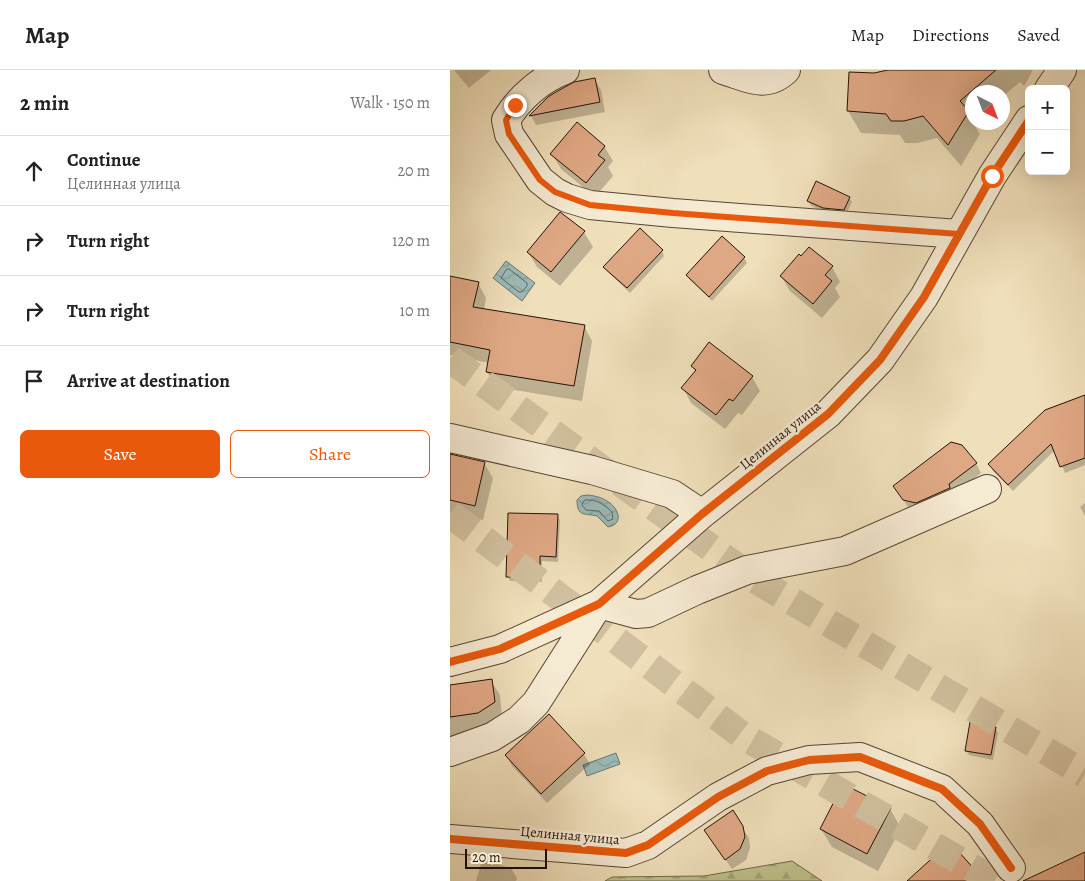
<!DOCTYPE html>
<meta charset="utf-8">
<style>
body{margin:0;font-family:Alegreya,serif;background:#f2f2f2;color:#222}
.controls{position:absolute;right:15px;top:15px;display:grid;overflow:hidden;border-radius:8px;box-shadow:0 5px 20px #0002}
.controls button{width:45px;height:45px;display:grid;place-items:center;padding:0;border:0;border-bottom:1px solid #e0e0e0;background:#fff;color:#222;font:25px sans-serif}
.compass{position:absolute;left:515px;top:15px;width:45px;height:45px;border-radius:50%;background:#fff;box-shadow:0 5px 20px #0002;rotate:138deg}
.scale{position:absolute;left:15px;bottom:12px;width:82px;box-sizing:border-box;padding-left:5px;border:2px solid #241208;border-top:0;font-size:14px;line-height:18px;white-space:nowrap;color:#241208;-webkit-text-stroke:4px #f5ead2;paint-order:stroke}
.stop{position:absolute;width:15px;height:15px;margin:-11px;border:4px solid #ea580c;border-radius:50%;background:#fff}
.stop.end{background:#ea580c;border-color:#fff;box-shadow:0 1px 5px #0008}
.list{margin:0;padding:0;list-style:none}
h2{display:flex;justify-content:space-between;align-items:center;height:65px;margin:0;padding:0 20px;font-size:21px}
h2 small{font-size:16px;font-weight:400;color:#767676}
.list li{display:grid;grid-template-columns:32px 1fr auto;gap:15px;align-items:center;box-sizing:border-box;height:70px;padding:0 20px;border-top:1px solid #e0e0e0}
.list b{display:block;font-size:19px;white-space:nowrap}
.list p{margin:0;font-size:16px;white-space:nowrap;color:#767676}
.list em{font-size:16px;font-style:normal;color:#767676}
.actions{display:flex;gap:10px;padding:15px 20px}
.actions a{flex:1;padding:11px 0;border:1px solid #ea580c;border-radius:8px;text-align:center;font-size:18px;color:#ea580c}
.actions .main{background:#ea580c;color:#fff}
.icon{flex:none;width:28px;height:28px;fill:none;stroke:currentColor;stroke-width:2;stroke-linecap:round;stroke-linejoin:round}
.map{position:relative;flex:none;width:635px;height:811px;overflow:hidden}
header{display:flex;align-items:center;gap:30px;box-sizing:border-box;height:70px;padding:0 25px;background:#fff;border-bottom:1px solid #e0e0e0}
header strong{font-size:24px}
nav{display:flex;gap:28px;margin-inline-start:auto;font-size:18px}
main{display:flex}
aside{flex:1;background:#fff}
.map>svg:first-child{display:block}
.forest{fill:url(#forest-firs);stroke:#71694a}
.water{fill:url(#water-waves);stroke:#6c7772}
.shadow{fill:#0003}
.lines{fill:none;stroke-linecap:round;stroke-linejoin:round}
.shore{stroke:#606660;stroke-width:1}
.building{fill:#dfa884;stroke:#241208}
.major-tunnel{stroke:#d1c09f;stroke-width:28;stroke-dasharray:28 14;stroke-linecap:butt}
.minor-casing{stroke:#574534;stroke-width:30}
.minor{stroke:#f5ead2;stroke-width:28}
.cycleway-casing{stroke:#f5ead2;stroke-width:11}
.cycleway{stroke:#e8590c;stroke-width:8}
.route{stroke:#ea580c;stroke-width:6}
.labels{text-anchor:middle;stroke-width:5;stroke-linejoin:round;paint-order:stroke}
.street-label{font-size:14px;fill:#241208;stroke:#f5ead2}
</style>
<header>
<strong>Map</strong>
<nav><a>Map</a><a>Directions</a><a>Saved</a></nav>
</header>
<main>
<aside>
<h2>2 min<small>Walk · 150 m</small></h2>
<ul class="list">
<li><svg class="icon" aria-label="ahead" viewBox="0 0 24 24"><path d="M12 20V5M6 11l6-6 6 6"/></svg><div><b>Continue</b><p>Целинная улица</p></div><em>20 m</em></li>
<li><svg class="icon" aria-label="right" viewBox="0 0 24 24"><path d="M7 20v-9h11M14 6l5 5-5 5"/></svg><div><b>Turn right</b></div><em>120 m</em></li>
<li><svg class="icon" aria-label="right" viewBox="0 0 24 24"><path d="M7 20v-9h11M14 6l5 5-5 5"/></svg><div><b>Turn right</b></div><em>10 m</em></li>
<li><svg class="icon" aria-label="arrive" viewBox="0 0 24 24"><path d="M6 21V4h12l-3 4 3 4H6"/></svg><div><b>Arrive at destination</b></div></li>
</ul>
<div class="actions"><a class="main">Save</a><a>Share</a></div>
</aside>
<div class="map">
<svg width="635" height="811" viewBox="0 0 635 811">
<defs>
<pattern id="forest-firs" width="22" height="20" patternUnits="userSpaceOnUse" patternTransform="scale(1.25)"><rect width="22" height="20" fill="#bec08c"/><path d="M5 1l3.5 6h-7zM16 11l3.5 6h-7z" fill="#a3a477"/></pattern>
<pattern id="water-waves" width="16" height="10" patternUnits="userSpaceOnUse" patternTransform="scale(1.25)"><rect width="16" height="10" fill="#9cbab8"/><path d="M0 5q4-4 8 0t8 0" fill="none" stroke="#869f9d"/></pattern>
</defs>
<rect width="100%" height="100%" fill="#efdfba"/>
<filter id="stains"><feTurbulence type="fractalNoise" baseFrequency=".004" numOctaves="4"/><feColorMatrix values="0 0 0 0 .2 0 0 0 0 .09 0 0 0 0 .02 0 0 0 .5 -.17"/></filter>
<radialGradient id="worn" r=".72"><stop offset=".6" stop-color="#630" stop-opacity="0"/><stop offset="1" stop-color="#630" stop-opacity=".3"/></radialGradient>
<!-- forest -->
<path class="forest" d="M342 791 372 811H155L162 807 254 806Z"/>
<!-- water -->
<path class="water" d="M56 191 85 213 72 231 43 208Z
M138 425C145 426 151 427 157 431 168 437 175 454 158 457L147 446C136 443 127 448 127 430L131 426Z
M166 683 170 694 137 706 133 695Z"/>
<!-- shadow -->
<path class="shadow" d="M4 0H41L19 18Z
M445 0H583L574 16 570 12 552 27V22H522V52L530 64 511 96 487 68 467 73H455L450 65 411 63 398 41 424 4Z
M145 10 151 20 155 42 86 55 81 46 99 28Z
M154 76 163 91 158 97 163 106 145 127 111 99 102 84Z
M399 127 402 132 396 144 376 143 361 136 358 131Z
M134 162 143 177 110 216 87 197 78 182Z
M272 168 294 188 297 193 262 231 240 210 237 205Z
M212 181 214 186 180 223 158 202 155 197Z
M382 197 390 212 385 218 390 227 372 248 340 221 331 206Z
M0 207 28 213 36 228 34 240 134 256 142 271 132 331 46 317 37 302 39 293 0 285Z
M242 296 302 307 310 321 292 345 288 343 275 359 241 333 233 318 246 302Z
M635 327V395L615 403 605 380 563 421 543 401 540 395Z
M0 385 34 393 43 408 33 450 0 443Z
M526 393 531 403 504 424 460 440 444 416Z
M635 433V446L630 437Z
M107 445 110 450 108 492 92 491V512L60 511 58 506Z
M41 611 50 625 52 647 36 657 14 661 16 671 0 676V617Z
M545 658 548 663 543 690 519 685 516 680Z
M134 684 140 694 97 733 62 696 56 685Z
M440 739 451 758 428 801 382 777 371 759Z
M292 757 299 768 300 778 296 790 282 799 262 770Z
M32 790 61 798 67 808 66 811H26Z"/>
<g class="lines">
<!-- shore -->
<path class="shore" d="M59 199 77 213V216L72 222H69L51 208 56 200Z
M135 430C146 429 154 434 162 442L163 449 158 451 149 441 136 440 132 435Z"/>
</g>
<!-- building -->
<path class="building" d="M438 0H546L510 31 519 41 498 75 473 46 454 51H441L436 44 397 41 399 2 424 3Z
M145 8 150 32 79 46 98 27 106 22 124 12Z
M127 52 155 76 148 85 155 90 136 113 100 84Z
M366 111 400 127 394 140 373 138 357 131Z
M110 142 135 161 101 202 77 182Z
M190 158 213 180 177 218 153 197Z
M272 166 295 187 259 227 236 205Z
M359 177 383 196 375 205 382 211 363 234 330 206 349 184 351 186Z
M0 206 29 212 23 237 135 255 124 316 36 302 40 280 0 272Z
M259 272 303 306 283 331 279 329 266 345 231 318 246 300 241 296Z
M635 325V388L610 397 601 374 558 415 538 394 595 340Z
M501 372 512 375 527 393 499 414 500 418 466 433 453 430 443 416Z
M0 384 35 392 25 436 0 430Z
M58 443 108 444 106 487 90 486V508L56 507Z
M42 609 45 632 28 643 0 647V615Z
M99 644 135 683 91 724 55 685Z
M520 652 546 657 541 685 515 681Z
M393 714 441 738 417 784 370 759Z
M283 740 293 756 295 767 290 779 275 790 254 760Z
M500 772 535 811H457Z
M635 782V811H573Z"/>
<g class="lines">
<!-- major-tunnel -->
<path class="major-tunnel" d="M0 289 301 507 635 704
M0 444 293 666 545 811"/>
<defs>
<path id="minor" d="M115 0C91 9 69 28 56 50L59 64 90 110 105 122 117 128 140 135 223 143 509 164
M273 0C297 7 315 20 336 0
M599 19 612 0
M0 368 142 400 222 424 252 444
M0 592 50 579 149 534 252 444 378 344 430 290 474 227 542 106 579 50
M0 682 42 667 69 650 86 633 149 534 186 544 198 543 247 520 297 500 395 481 537 419
M0 769 176 783 198 775 268 727 317 701 359 690 410 687 492 719 530 754 561 798"/>
</defs>
<!-- minor casing -->
<use href="#minor" class="minor-casing"/>
<!-- minor -->
<use href="#minor" class="minor"/>
<defs>
<path id="cycleway" d="M0 592 50 579 149 534 252 444 378 344 430 290 474 227 542 106 579 50
M0 769 176 783 198 775 268 727 317 701 359 690 410 687 492 719 530 754 561 798"/>
</defs>
<!-- cycleway casing -->
<use href="#cycleway" class="cycleway-casing"/>
<!-- cycleway -->
<use href="#cycleway" class="cycleway"/>
</g>
<g class="lines">
<!-- route -->
<path class="route" d="M65 35 56 50 59 64 90 110 105 122 140 135 223 143 509 164 542 106"/>
</g>
<g class="labels">
<!-- street labels -->
<g class="street-label">
<text transform="translate(330 365) rotate(-39)" y="5">Целинная улица</text>
<text transform="translate(120 765) rotate(5)" y="5">Целинная улица</text>
</g>
</g>
<rect width="100%" height="100%" filter="url(#stains)"/>
<rect width="100%" height="100%" fill="url(#worn)"/>
</svg>
<div class="controls">
<button>+</button>
<button>−</button>
</div>
<svg class="compass" viewBox="-18 -18 36 36"><path d="M0-13l5 13h-10z" fill="#e53935"/><path d="M0 13l5-13h-10z" fill="#767676"/></svg>
<div class="scale">20 m</div>
<div class="stop" style="left:542px;top:106px"></div>
<div class="stop end" style="left:65px;top:35px"></div>
</div>
</main>
